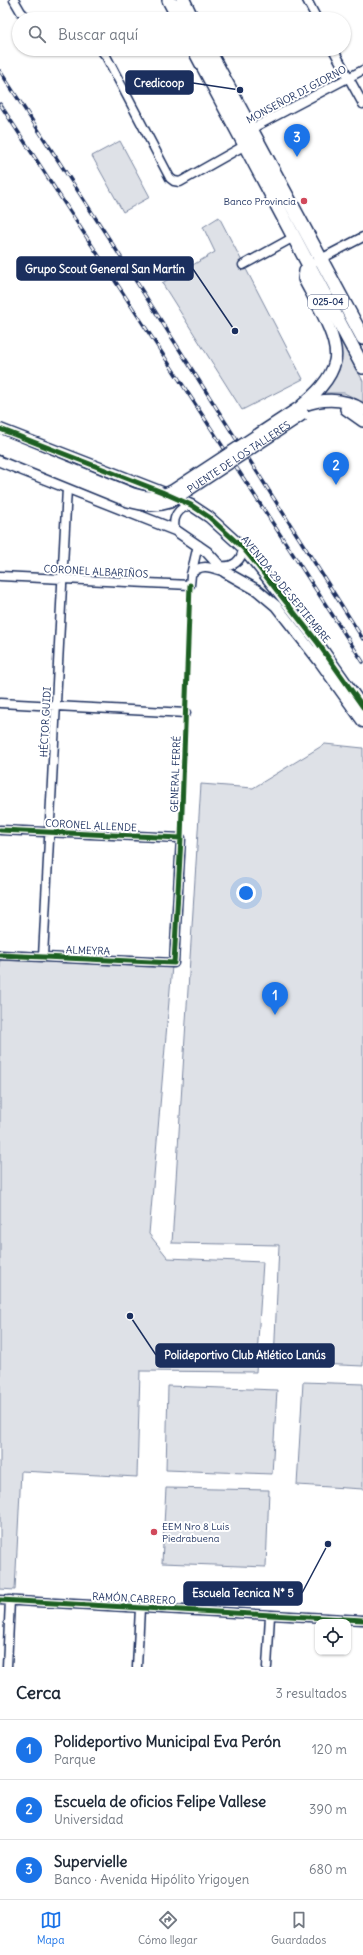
<!DOCTYPE html>
<html lang="es">
<meta charset="utf-8">
<style>
body{margin:0;font-family:Delius,sans-serif;background:#f2f2f3;color:#1f2937}
.controls{position:absolute;right:12px;bottom:12px;display:grid;overflow:hidden;border-radius:8px;box-shadow:0 1px 3px #0004}
.controls button{width:36px;height:36px;display:grid;place-items:center;padding:0;border:0;border-bottom:1px solid #e0e1e3;background:#fff;color:#1f2937;font:20px sans-serif}
.you{position:absolute;left:246px;top:893px;width:14px;height:14px;margin:-10px;border:3px solid #fff;border-radius:50%;background:#1a73e8;box-shadow:0 0 0 6px #1a73e833}
.badge{display:grid;place-items:center;width:26px;height:26px;border-radius:50%;background:#1a73e8;color:#fff;font-size:13px;font-weight:700}
.pin{position:absolute;translate:-50% -33px;filter:drop-shadow(0 1px 2px #0008)}
.pin::after{content:'';position:absolute;top:21px;width:14px;height:12px;background:inherit;clip-path:polygon(0 0,100% 0,50% 100%)}
.list{margin:0;padding:0;list-style:none}
h2{display:flex;justify-content:space-between;align-items:center;height:52px;margin:0;padding:0 16px;font-size:17px}
h2 small{font-size:13px;font-weight:400;color:#747a83}
.list li{display:grid;grid-template-columns:26px 1fr auto;gap:12px;align-items:center;box-sizing:border-box;height:60px;padding:0 16px;border-top:1px solid #e0e1e3}
.list b{display:block;font-size:15px;white-space:nowrap}
.list p{margin:0;font-size:13px;white-space:nowrap;color:#747a83}
.list em{font-size:13px;font-style:normal;color:#747a83}
.icon{flex:none;width:22px;height:22px;fill:none;stroke:currentColor;stroke-width:2;stroke-linecap:round;stroke-linejoin:round}
.map{position:relative;flex:none;width:363px;height:1667px;overflow:hidden}
.search{position:absolute;background:#fff;box-shadow:0 1px 3px #0004;left:12px;right:12px;top:12px;height:44px;display:flex;align-items:center;gap:10px;box-sizing:border-box;padding:0 14px;border-radius:22px;color:#747a83;font-size:15px}
.sheet{height:232px;background:#fff}
nav{display:flex;justify-content:space-around;align-items:center;box-sizing:border-box;height:56px;border-top:1px solid #e0e1e3;background:#fff;font-size:11px;color:#747a83}
nav a{display:grid;justify-items:center;gap:2px}
nav .on{color:#1a73e8}
.map>svg:first-child{display:block}
.green{fill:#dee1e7;stroke:#7c88a2}
.lines{fill:none;stroke-linecap:round;stroke-linejoin:round}
.minor-casing{stroke:#1b2f5e;stroke-width:11}
.tertiary-casing{stroke:#1b2f5e;stroke-width:13}
.secondary-casing{stroke:#1b2f5e;stroke-width:14}
.primary-casing{stroke:#1b2f5e;stroke-width:16}
.minor{stroke:#fff;stroke-width:8}
.tertiary{stroke:#fff;stroke-width:10}
.secondary{stroke:#fff;stroke-width:11}
.primary{stroke:#fff;stroke-width:13}
.rail-casing{stroke:#1b2f5e;stroke-width:3.5}
.rail{stroke:#fff;stroke-width:2;stroke-dasharray:6;stroke-linecap:butt}
.secondary-bridge-casing{stroke:#1b2f5e;stroke-width:14;stroke-linecap:butt}
.secondary-bridge{stroke:#fff;stroke-width:11}
.cycleway-casing{stroke:#fff;stroke-width:8}
.cycleway{stroke:#1b5e20;stroke-width:5}
.poi-dot{fill:#d1495b;stroke:#fff;stroke-width:1.5}
.labels{text-anchor:middle;stroke-width:4;stroke-linejoin:round;paint-order:stroke}
.shield{fill:#fff;stroke:#5f6d8e;stroke-width:1}
.shield-label{font-size:9px;font-weight:bold;fill:#1b2f5e}
.street-label{font-size:10px;fill:#1b2f5e;stroke:#fff}
.poi-label{font-size:10px;fill:#1b2f5e;stroke:#fff;text-anchor:end}
.leader{fill:none;stroke:#1b2f5e;stroke-width:1.5}
.callout-dot{fill:#1b2f5e;stroke:#fff;stroke-width:1.5}
.callout{fill:#1b2f5e;stroke:#1b2f5e;stroke-width:1.5}
.callout-label{font-size:11px;text-anchor:middle;font-weight:bold;fill:#fff}
</style>
<div class="map">
<svg width="363" height="1667" viewBox="0 0 363 1667">
<rect width="100%" height="100%" fill="#fff"/>
<filter id="ink" filterUnits="userSpaceOnUse"><feTurbulence type="fractalNoise" baseFrequency=".025" numOctaves="2"/><feDisplacementMap in="SourceGraphic" scale="8" xChannelSelector="R" yChannelSelector="G"/><feConvolveMatrix kernelMatrix="1 2 1 2 8 2 1 2 1" color-interpolation-filters="sRGB"/></filter>
<g filter="url(#ink)">
<!-- green -->
<path class="green" d="M120 141 150 197 123 212 92 156Z
M219 217 303 379 242 410 162 283 215 252 203 227Z
M321 302 363 381V402L344 393H326L324 391 337 366Z
M325 744 363 748V1366L274 1362 279 1245 172 1243 201 784 253 788Z
M0 960 172 966 149 1234 168 1258 263 1262 256 1372 140 1371 137 1477 21 1471 15 1590 0 1589Z
M303 1382 363 1384V1489L297 1485Z
M168 1386 277 1390 272 1474 166 1470Z
M166 1488 269 1490 266 1567 162 1563Z"/>
<g class="lines">
<defs>
<path id="minor" d="M14 0 21 12 28 19
M307 0 317 19
M100 49 106 56 170 178 174 181 180 182 249 143
M333 49 363 104
M247 131 363 70
M317 261 363 237
M243 265 294 237
M175 530C172 517 178 508 191 505
M219 566C233 568 242 561 243 548
M191 574C202 562 212 568 225 572
M0 576 190 585 191 575 198 545
M0 703 186 713
M0 830 181 838 174 963 0 955
M43 957 67 488
M0 1600 363 1620
M7 1667 10 1600
M137 1667 140 1608
M267 1667 270 1616"/>
<path id="tertiary" d="M0 429 162 492 191 505 209 517 243 548 257 565 318 643 363 707
M0 461 175 530 207 552 225 572 257 590 276 606 320 662 363 722"/>
<path id="secondary" d="M304 405C325 398 345 398 363 410
M300 407C314 395 331 380 335 361 340 339 314 299 304 279L305 271 309 266
M346 409 363 421"/>
<path id="primary" d="M169 0 179 19
M183 0 192 19
M194 49 363 367
M208 49 363 338"/>
</defs>
<!-- minor casing -->
<use href="#minor" class="minor-casing"/>
<!-- tertiary casing -->
<use href="#tertiary" class="tertiary-casing"/>
<!-- secondary casing -->
<use href="#secondary" class="secondary-casing"/>
<!-- primary casing -->
<use href="#primary" class="primary-casing"/>
<!-- minor -->
<use href="#minor" class="minor"/>
<!-- tertiary -->
<use href="#tertiary" class="tertiary"/>
<!-- secondary -->
<use href="#secondary" class="secondary"/>
<!-- primary -->
<use href="#primary" class="primary"/>
<defs>
<path id="rail" d="M0 71 115 248 363 639
M0 104 363 662"/>
</defs>
<!-- rail casing -->
<use href="#rail" class="rail-casing"/>
<!-- rail -->
<use href="#rail" class="rail"/>
<defs>
<g id="secondary-bridge">
<path d="M0 440 133 494C148 499 158 498 172 491L300 407"/>
<path id="s1" d="M0 449 128 501C142 505 155 507 170 502L303 414"/>
</g>
</defs>
<!-- secondary-bridge casing -->
<use href="#secondary-bridge" class="secondary-bridge-casing"/>
<!-- secondary-bridge -->
<use href="#secondary-bridge" class="secondary-bridge"/>
<defs>
<path id="cycleway" d="M0 429 162 492 191 505 209 517 243 548 257 565 318 643 363 707
M0 830 181 838
M0 955 174 963 181 838 190 585
M0 1600 363 1620"/>
</defs>
<!-- cycleway casing -->
<use href="#cycleway" class="cycleway-casing"/>
<!-- cycleway -->
<use href="#cycleway" class="cycleway"/>
</g>
</g>
<!-- markers -->
<g class="poi-dot">
<circle cx="304" cy="201" r="4"/>
<circle cx="154" cy="1532" r="4"/>
</g>
<g class="labels">
<!-- shield labels -->
<rect class="shield" x="308" y="295" width="40" height="14" rx="3"/>
<g class="shield-label">
<text x="328" y="305">025-04</text>
</g>
<!-- street labels -->
<g class="street-label">
<text transform="translate(296 94) rotate(-28)" y="4">MONSEÑOR DI GIORNO</text>
<text dy="4" stroke="none"><textPath href="#s1" startOffset="263">PUENTE DE LOS TALLERES</textPath></text>
<text transform="translate(96 571) rotate(3)" y="4">CORONEL ALBARIÑOS</text>
<text transform="translate(286 589) rotate(51)" y="4">AVENIDA 29 DE SEPTIEMBRE</text>
<text transform="translate(45 722) rotate(-87)" y="4">HÉCTOR GUIDI</text>
<text transform="translate(175 774) rotate(-88)" y="4">GENERAL FERRÉ</text>
<text transform="translate(91 825) rotate(3)" y="4">CORONEL ALLENDE</text>
<text transform="translate(88 950) rotate(2)" y="4">ALMEYRA</text>
<text transform="translate(134 1598) rotate(3)" y="4">RAMÓN CABRERO</text>
</g>
<!-- poi labels -->
<g class="poi-label">
<text x="296" y="205">Banco Provincia</text>
<text x="162" y="1530" text-anchor="start">EEM Nro 8 Luis<tspan x="162" dy="12">Piedrabuena</tspan></text>
</g>
</g>
<!-- callouts -->
<path class="leader" d="M240 90L193 83M235 331L193 269M130 1316L156 1355M328 1544L302 1593"/>
<g class="callout-dot">
<circle cx="240" cy="90" r="4"/>
<circle cx="235" cy="331" r="4"/>
<circle cx="130" cy="1316" r="4"/>
<circle cx="328" cy="1544" r="4"/>
</g>
<g class="callout">
<rect x="126" y="71" width="67" height="23" rx="4"/>
<rect x="17" y="257" width="176" height="23" rx="4"/>
<rect x="156" y="1344" width="178" height="23" rx="4"/>
<rect x="184" y="1582" width="118" height="23" rx="4"/>
</g>
<g class="callout-label">
<text x="159" y="87">Credicoop</text>
<text x="105" y="273">Grupo Scout General San Martín</text>
<text x="245" y="1359">Polideportivo Club Atlético Lanús</text>
<text x="243" y="1597">Escuela Tecnica N* 5</text>
</g>
</svg>
<div class="controls">
<button><svg class="icon" aria-label="locate" viewBox="0 0 24 24"><circle cx="12" cy="12" r="6"/><path d="M12 2v4M12 18v4M2 12h4M18 12h4"/></svg></button>
</div>
<div class="you"></div>
<div class="pin badge" style="left:275px;top:1015px">1</div>
<div class="pin badge" style="left:336px;top:485px">2</div>
<div class="pin badge" style="left:297px;top:157px">3</div>
<div class="search"><svg class="icon" aria-label="search" viewBox="0 0 24 24"><circle cx="10" cy="10" r="6"/><path d="M15 15l6 6"/></svg>Buscar aquí</div>
</div>
<section class="sheet">
<h2>Cerca<small>3 resultados</small></h2>
<ul class="list">
<li><span class="badge">1</span><div><b>Polideportivo Municipal Eva Perón</b><p>Parque</p></div><em>120 m</em></li>
<li><span class="badge">2</span><div><b>Escuela de oficios Felipe Vallese</b><p>Universidad</p></div><em>390 m</em></li>
<li><span class="badge">3</span><div><b>Supervielle</b><p>Banco · Avenida Hipólito Yrigoyen</p></div><em>680 m</em></li>
</ul>
</section>
<nav>
<a class="on"><svg class="icon" aria-label="map" viewBox="0 0 24 24"><path d="M3 6l6-2 6 2 6-2v14l-6 2-6-2-6 2zM9 4v14M15 6v14"/></svg>Mapa</a>
<a><svg class="icon" aria-label="directions" viewBox="0 0 24 24"><path d="M12 3l9 9-9 9-9-9zM9 14v-3h6M13 9l2 2-2 2"/></svg>Cómo llegar</a>
<a><svg class="icon" aria-label="saved" viewBox="0 0 24 24"><path d="M7 4h10v16l-5-4-5 4z"/></svg>Guardados</a>
</nav>
